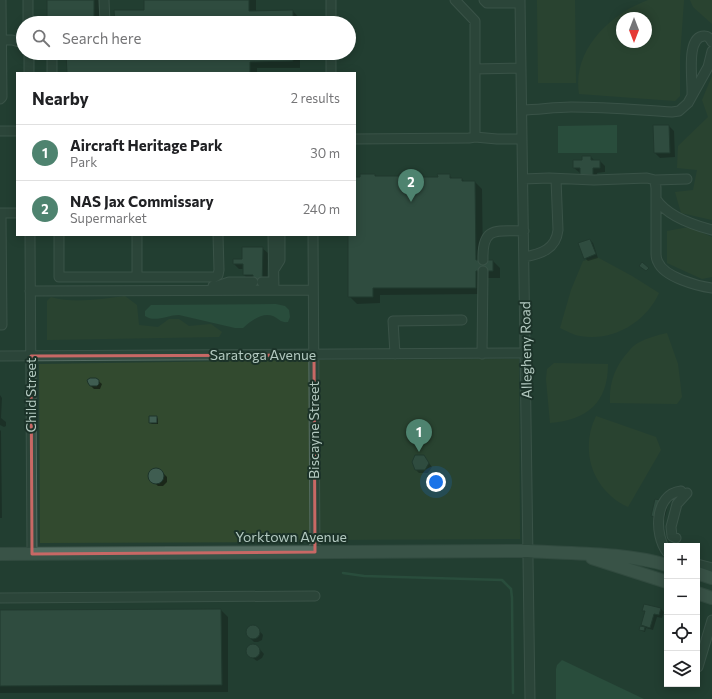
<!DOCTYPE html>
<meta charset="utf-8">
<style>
body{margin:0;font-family:Commissioner,sans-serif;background:#f6f6f6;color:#202124}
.controls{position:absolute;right:12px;bottom:12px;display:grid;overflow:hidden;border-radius:0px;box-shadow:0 2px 10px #0003}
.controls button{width:36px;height:36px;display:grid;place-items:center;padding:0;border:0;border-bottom:1px solid #e0e0e0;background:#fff;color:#202124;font:20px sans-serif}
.compass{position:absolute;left:616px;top:12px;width:36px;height:36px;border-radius:50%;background:#fff;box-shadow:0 2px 10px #0003;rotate:180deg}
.you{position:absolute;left:436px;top:482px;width:14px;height:14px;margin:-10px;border:3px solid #fff;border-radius:50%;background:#1a73e8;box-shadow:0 0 0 6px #1a73e833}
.badge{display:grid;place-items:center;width:26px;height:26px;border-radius:50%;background:#4e836f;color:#fff;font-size:13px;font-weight:700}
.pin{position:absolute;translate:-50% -33px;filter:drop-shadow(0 1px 2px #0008)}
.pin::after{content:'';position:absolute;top:21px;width:14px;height:12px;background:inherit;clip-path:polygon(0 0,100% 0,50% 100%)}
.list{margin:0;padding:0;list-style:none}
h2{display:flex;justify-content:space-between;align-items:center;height:52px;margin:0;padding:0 16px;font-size:17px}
h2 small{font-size:13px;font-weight:400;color:#757577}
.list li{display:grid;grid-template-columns:26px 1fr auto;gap:12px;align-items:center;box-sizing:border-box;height:56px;padding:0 16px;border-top:1px solid #e0e0e0}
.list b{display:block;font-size:15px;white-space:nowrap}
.list p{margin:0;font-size:13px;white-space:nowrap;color:#757577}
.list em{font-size:13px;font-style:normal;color:#757577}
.icon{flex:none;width:22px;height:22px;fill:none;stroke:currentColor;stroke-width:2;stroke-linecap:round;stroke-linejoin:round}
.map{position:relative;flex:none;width:712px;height:699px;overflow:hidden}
.search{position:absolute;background:#fff;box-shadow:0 2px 10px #0003;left:16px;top:16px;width:340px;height:44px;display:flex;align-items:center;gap:10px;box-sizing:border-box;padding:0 14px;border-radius:22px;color:#757577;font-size:15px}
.panel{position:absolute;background:#fff;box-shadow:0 2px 10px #0003;left:16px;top:72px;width:340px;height:164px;border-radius:0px}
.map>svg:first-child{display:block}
.green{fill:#324a2f;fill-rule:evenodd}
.water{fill:#315f49}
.shadow{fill:#0007}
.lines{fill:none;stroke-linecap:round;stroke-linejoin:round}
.stream{stroke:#315f49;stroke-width:2.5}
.building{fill:#3f5d51;stroke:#1e352b}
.minor-casing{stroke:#556c62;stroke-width:11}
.major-casing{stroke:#435a50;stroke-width:14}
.minor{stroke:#374e44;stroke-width:9}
.major{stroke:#556e63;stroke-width:12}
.marked{fill:none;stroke:#c86865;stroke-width:3;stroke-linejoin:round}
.labels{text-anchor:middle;stroke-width:4;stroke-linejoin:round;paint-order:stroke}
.street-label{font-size:14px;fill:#b3c9c0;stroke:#1c3329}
</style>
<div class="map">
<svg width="712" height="699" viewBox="0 0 712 699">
<rect width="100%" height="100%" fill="#233e32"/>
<!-- green -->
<path class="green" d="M537 0H575L576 83H538Z
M648 0H684L680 57V96L675 101 579 94C572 50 610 14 648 0ZM622 18H646V42H622Z
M690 0H712V24L693 7Z
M712 76V220L681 213 675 192 693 190 697 170 677 168 678 146 708 117 702 100Z
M689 227 712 237V277L702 279 667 263V231Z
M597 257 632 276 659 293C646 322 613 342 580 336 573 335 567 331 560 328L571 290 583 261Z
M125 296 137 305 139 325 158 327 169 319H179L189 326 211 324 222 332 219 337 47 340V301L51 297C74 304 100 299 125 296Z
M667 333 678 364 682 397 677 404 610 403C609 383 615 366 629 351 631 348 634 345 638 343 647 338 657 335 667 333Z
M519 359 520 539 320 540 318 360Z
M311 360 313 542 40 543 39 364Z
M554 363 608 364C608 403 587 420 550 423L546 379 547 369Z
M596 416 656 437 661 450 628 507C593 491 579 451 596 416Z"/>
<!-- water -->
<path class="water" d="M617 125V153H558V126Z
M276 304 285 306 289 310 290 317 288 322C281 323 279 319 273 316 262 312 251 321 243 328H235L179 315C167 315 155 323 145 316V311L151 305Z
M562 660 644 699H556V669L557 665Z"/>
<!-- shadow -->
<path class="shadow" d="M48 0H101V23H48Z
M145 0H256V12L293 11 300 19V23H116L145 11Z
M67 53H300V68H257V73H68Z
M669 126 674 131 675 157 660 158 655 153Z
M591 157 595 161H600L605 166V172L597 173 598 179 586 180 581 173H580L574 168Z
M375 175 377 177H400L413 175 416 178H439L449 175 453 179H462L465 182H475L482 189 483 261H493L500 268V278H483V294L380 295V303L357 304 349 296V235H355V178Z
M590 240 593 243 598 258 588 261 585 258Z
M262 248 268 253 267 291 249 280 244 275V269H239L234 264Z
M96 379 102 384 100 389H94L88 383Z
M0 395 2 398 1 418 6 422V426L4 427 0 425Z
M150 417H157L158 419V424H152L150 423Z
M0 430 1 431 2 518H0Z
M424 456 432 467 428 473H419L416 470Z
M153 469H159L167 477V482L163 486H158L150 479 149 473Z
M664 502 668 505 664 521 655 519 652 516Z
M661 609 664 612 662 618 657 617 653 630 646 628 645 632 642 631 640 629 641 627 646 628 642 625 646 613 644 611Z
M221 610 228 617V692L0 693V611Z
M251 626 257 628 263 635 262 640 258 642H254L246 634 248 628Z
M254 645 258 647 264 654 262 658 257 661 248 655 247 651 250 646Z"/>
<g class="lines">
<!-- stream -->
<path class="stream" d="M343 573 364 576 502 580 511 589 512 598 513 693"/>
</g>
<!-- building -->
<path class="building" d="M47 0H94V23H47Z
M144 0H249V11L293 10V23H115L114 10H144Z
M66 53H293V61L250 62V73H67Z
M653 125H669L670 153H654Z
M582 156H591V160H600V168H593V175H580V168H573V160H582Z
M360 174H375V176H399V174H413V177H438L437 174H450V178H462V181H475L476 260H493V271H476V288H373V297H348V235H355V177H360Z
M590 239 596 254 584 259 578 243Z
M242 247H263L262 287H253V275H243V264H233V259H242Z
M642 262 649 268 646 271 639 266Z
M90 378H96L99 380V384L97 386H90L88 383 87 380Z
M149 416H157V423H149Z
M415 455H424L429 463 425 470H415L412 462Z
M148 476a8 8 0 1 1 16 0a8 8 0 1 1-16 0Z
M655 499 665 501 661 518 651 516Z
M644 604 661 608 659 615 654 614 650 628 641 625 645 611H642Z
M221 609 222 685 0 686V610Z
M246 632a7 7 0 1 1 14 0a7 7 0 1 1-14 0Z
M640 626 645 627 644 631 639 630Z
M246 651a7 7 0 1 1 14 0a7 7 0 1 1-14 0Z"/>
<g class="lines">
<defs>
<path id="minor" d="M28 0V23
M104 0 105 23
M331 0V23
M455 0 475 21V69
M484 0 487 3H520
M520 0 530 699
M1 40H12L23 43
M29 53V73
M52 53V73
M331 53V73
M692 94C693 81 685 35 705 36 709 36 710 39 712 42
M0 99 2 97 1 0
M522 110C538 110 554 107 571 107 605 107 638 110 672 112L679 111 688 103 708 67 712 51
M0 131H17
M475 137V69L521 68
M355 139 469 138 475 137 497 139H522
M523 179 549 178 594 180 647 178 655 180 687 179
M655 180 656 188V253C656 256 656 259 658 262 664 277 697 286 712 288
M656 199C667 216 693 225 712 230
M30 235 32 554
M59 235V277H215L218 275 219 270 218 235
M137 235V277
M273 235 274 290
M313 235 315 552
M524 257C541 254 556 249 558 230L556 179
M483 260C482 226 496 231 524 231
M275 268 280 260V235
M262 282H274
M213 286H217L229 282H253
M30 291 313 290
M0 325H2L1 213H17
M395 354 393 321 462 320
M482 354 483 271
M0 356 526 353
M676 538 672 536 671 527 677 504 687 493
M667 552C654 535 654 494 681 491
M697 564 712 568
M0 598 315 596
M698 667 712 620"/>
<path id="major" d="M0 554 528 551C574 554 622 552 667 565
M592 558 667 582
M697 573 712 578
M697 593 712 598"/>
</defs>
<!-- minor casing -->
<use href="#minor" class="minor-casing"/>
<!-- major casing -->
<use href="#major" class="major-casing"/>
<!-- minor -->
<use href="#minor" class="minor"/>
<!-- major -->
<use href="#major" class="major"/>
</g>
<!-- marked area -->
<path d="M0 0H712V699H0ZM314 355 315 552 32 554 31 356Z" fill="#233e32" fill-opacity=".55" fill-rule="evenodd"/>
<path class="marked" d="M314 355 315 552 32 554 31 356Z"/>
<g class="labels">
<!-- street labels -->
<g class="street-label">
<text transform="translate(526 350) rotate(-91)" y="5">Allegheny Road</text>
<text x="263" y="360">Saratoga Avenue</text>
<text transform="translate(31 395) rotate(-90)" y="5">Child Street</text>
<text transform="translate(314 430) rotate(-90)" y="5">Biscayne Street</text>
<text x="291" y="542">Yorktown Avenue</text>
</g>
</g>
</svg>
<div class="controls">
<button>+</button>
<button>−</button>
<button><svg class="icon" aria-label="locate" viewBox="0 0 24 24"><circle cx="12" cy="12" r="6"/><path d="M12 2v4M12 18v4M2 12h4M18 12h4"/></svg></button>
<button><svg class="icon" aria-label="layers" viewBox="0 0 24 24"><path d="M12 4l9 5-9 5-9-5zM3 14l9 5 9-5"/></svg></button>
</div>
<svg class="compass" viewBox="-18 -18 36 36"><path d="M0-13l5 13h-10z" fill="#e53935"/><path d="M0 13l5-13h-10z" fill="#757577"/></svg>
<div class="you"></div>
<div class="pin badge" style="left:419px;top:452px">1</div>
<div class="pin badge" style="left:411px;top:202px">2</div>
<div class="search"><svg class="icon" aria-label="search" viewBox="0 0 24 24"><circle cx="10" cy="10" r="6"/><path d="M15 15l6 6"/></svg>Search here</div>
<section class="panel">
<h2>Nearby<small>2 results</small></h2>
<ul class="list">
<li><span class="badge">1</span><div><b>Aircraft Heritage Park</b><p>Park</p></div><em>30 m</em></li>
<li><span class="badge">2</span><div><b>NAS Jax Commissary</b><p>Supermarket</p></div><em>240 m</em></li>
</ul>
</section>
</div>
